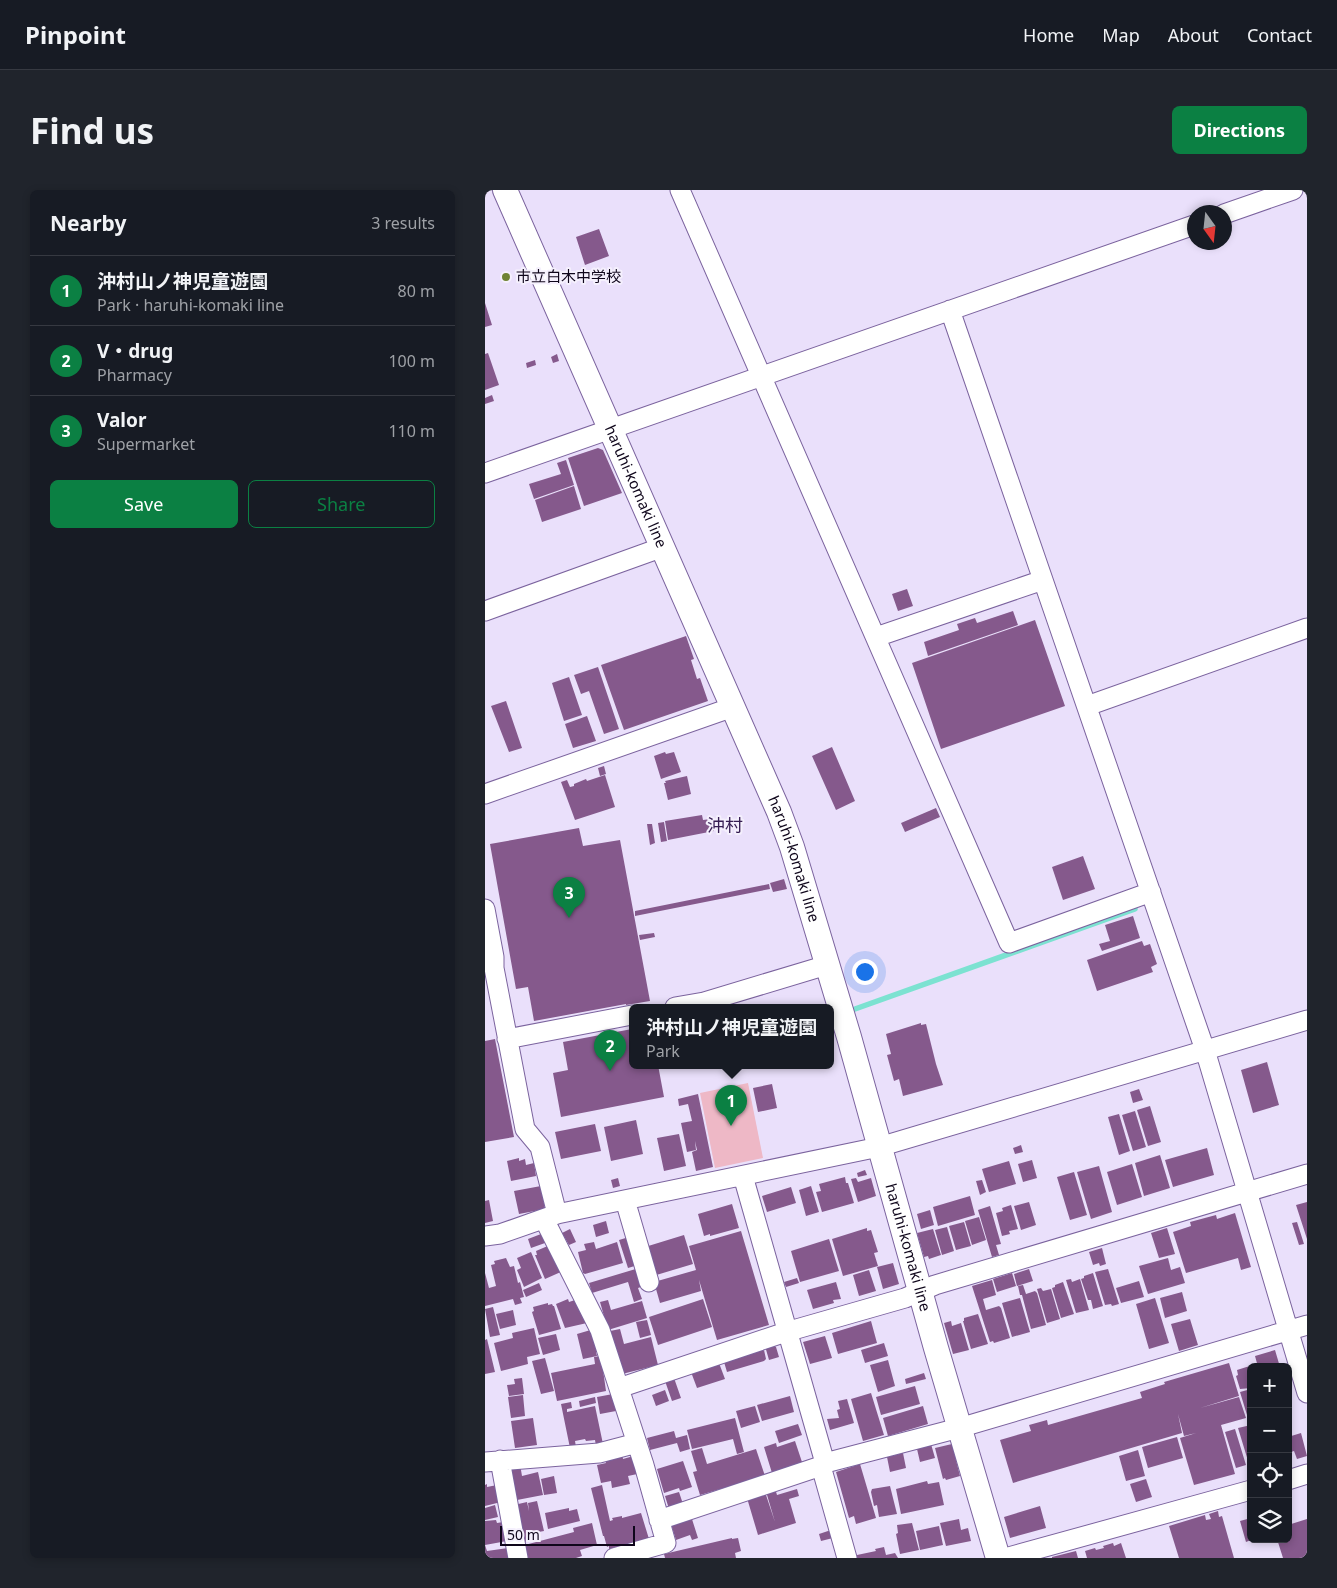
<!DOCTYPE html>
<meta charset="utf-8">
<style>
body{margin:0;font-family:"Noto Sans","Noto Sans JP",sans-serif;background:#20242c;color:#f1f3f6}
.controls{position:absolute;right:15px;bottom:15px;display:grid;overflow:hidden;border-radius:8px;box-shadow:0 2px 8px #0003}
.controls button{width:45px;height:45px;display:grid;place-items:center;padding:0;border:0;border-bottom:1px solid #363941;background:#171b24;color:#f1f3f6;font:25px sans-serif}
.compass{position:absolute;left:702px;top:15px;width:45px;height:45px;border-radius:50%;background:#171b24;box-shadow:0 2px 8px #0003;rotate:165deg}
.scale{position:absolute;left:15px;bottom:12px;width:135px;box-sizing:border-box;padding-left:5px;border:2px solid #0f061b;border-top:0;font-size:14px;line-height:18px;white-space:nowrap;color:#0f061b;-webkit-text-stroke:4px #f5f0fd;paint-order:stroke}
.you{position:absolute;left:379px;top:781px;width:18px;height:18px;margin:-12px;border:4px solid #fff;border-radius:50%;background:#1a73e8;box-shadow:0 0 0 8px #1a73e833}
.badge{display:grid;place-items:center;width:32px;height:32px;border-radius:50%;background:#0b8043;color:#fff;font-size:16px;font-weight:700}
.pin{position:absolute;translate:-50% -41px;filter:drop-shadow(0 1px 2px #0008)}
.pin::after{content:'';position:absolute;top:26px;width:18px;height:15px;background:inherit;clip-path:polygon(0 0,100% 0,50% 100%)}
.popup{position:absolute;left:144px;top:814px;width:205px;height:65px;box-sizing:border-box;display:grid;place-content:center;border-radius:8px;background:#171b24;filter:drop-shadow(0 1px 4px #0005);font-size:16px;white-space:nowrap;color:#9ea1a6}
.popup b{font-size:19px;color:#f1f3f6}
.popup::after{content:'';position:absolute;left:50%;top:100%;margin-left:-10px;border:10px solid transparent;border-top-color:#171b24}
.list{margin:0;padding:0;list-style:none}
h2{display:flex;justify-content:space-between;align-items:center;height:65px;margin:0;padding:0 20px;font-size:21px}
h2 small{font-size:16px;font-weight:400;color:#9ea1a6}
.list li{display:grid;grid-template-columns:32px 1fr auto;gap:15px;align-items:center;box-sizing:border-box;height:70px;padding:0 20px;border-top:1px solid #363941}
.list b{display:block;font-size:19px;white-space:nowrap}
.list p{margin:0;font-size:16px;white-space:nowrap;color:#9ea1a6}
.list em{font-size:16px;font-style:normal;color:#9ea1a6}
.actions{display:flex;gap:10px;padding:15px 20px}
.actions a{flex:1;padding:11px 0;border:1px solid #0b8043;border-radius:8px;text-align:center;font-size:18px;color:#0b8043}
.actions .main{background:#0b8043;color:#fff}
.icon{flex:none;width:28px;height:28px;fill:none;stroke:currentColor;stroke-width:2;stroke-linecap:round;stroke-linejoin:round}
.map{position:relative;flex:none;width:822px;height:1368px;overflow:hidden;border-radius:8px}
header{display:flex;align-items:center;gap:30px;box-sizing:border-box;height:70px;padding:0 25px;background:#171b24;border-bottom:1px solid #363941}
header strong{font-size:24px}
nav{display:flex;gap:28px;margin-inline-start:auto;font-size:18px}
.intro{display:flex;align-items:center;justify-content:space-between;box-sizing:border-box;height:120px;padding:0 30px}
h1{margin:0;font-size:35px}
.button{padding:12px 22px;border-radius:8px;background:#0b8043;color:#fff;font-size:18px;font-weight:700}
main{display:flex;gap:30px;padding:0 30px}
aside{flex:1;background:#171b24;border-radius:8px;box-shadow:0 2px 8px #0003}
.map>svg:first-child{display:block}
.green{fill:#eeb8c6}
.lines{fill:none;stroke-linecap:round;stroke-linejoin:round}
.stream{stroke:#7ce2d1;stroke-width:5.5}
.building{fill:#85598c}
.minor-casing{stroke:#7b639e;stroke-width:21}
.major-casing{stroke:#7b639e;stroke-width:26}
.minor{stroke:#fff;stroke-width:19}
.major{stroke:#fff;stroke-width:24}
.poi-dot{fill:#6f8334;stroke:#f5f0fd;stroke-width:2}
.labels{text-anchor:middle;stroke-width:4;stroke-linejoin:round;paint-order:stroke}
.poi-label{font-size:15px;fill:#0f061b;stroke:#f5f0fd;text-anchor:start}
.street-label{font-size:15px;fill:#0f061b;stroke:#f5f0fd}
.quarter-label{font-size:18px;fill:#361e53;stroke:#f5f0fd}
</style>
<header>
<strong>Pinpoint</strong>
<nav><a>Home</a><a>Map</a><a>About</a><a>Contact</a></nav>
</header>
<div class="intro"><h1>Find us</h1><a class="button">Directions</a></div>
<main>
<aside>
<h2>Nearby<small>3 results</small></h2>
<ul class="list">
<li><span class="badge">1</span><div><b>沖村山ノ神児童遊園</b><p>Park · haruhi-komaki line</p></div><em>80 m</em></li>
<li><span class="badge">2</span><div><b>V・drug</b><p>Pharmacy</p></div><em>100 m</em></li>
<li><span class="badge">3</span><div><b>Valor</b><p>Supermarket</p></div><em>110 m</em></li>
</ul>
<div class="actions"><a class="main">Save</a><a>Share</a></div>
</aside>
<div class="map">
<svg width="822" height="1368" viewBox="0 0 822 1368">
<rect width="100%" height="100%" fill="#eae0fb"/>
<!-- green -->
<path class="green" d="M263 893 278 968 230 978 215 903Z"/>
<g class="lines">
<!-- stream -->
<path class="stream" d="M370 819 650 719"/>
</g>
<!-- building -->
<path class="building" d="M114 39 124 66 100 75 91 47Z
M0 113 7 135 0 137Z
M3 163 14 195 0 200V164Z
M72 164 74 171 68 173 66 167Z
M50 170 51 175 42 178 41 173Z
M7 205 9 211 0 214V208Z
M113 258 118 260 137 303 99 316 83 268Z
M81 270 89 295 49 309 44 294 76 284 72 273Z
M89 296 96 319 57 332 50 310Z
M422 399 428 416 413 421 407 404Z
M528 421 533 435 443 466 439 452 474 440 472 434 490 428 492 433Z
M550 430 580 516 456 559 427 473Z
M201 446 209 469 206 470 212 489 215 488 223 511 139 540 116 475Z
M113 477 134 539 119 544 104 501 96 504 89 485Z
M84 487 97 525 79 531 67 493Z
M21 511 37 558 24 562 6 516Z
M102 526 111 551 88 558 80 534Z
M347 557 370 611 351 620 327 566Z
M180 562 181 564 189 562 196 582 176 589 169 566Z
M119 576 121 584 115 586 113 578Z
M120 585 130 617 90 630 76 592 82 590 85 597 89 596V594L101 589 102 591Z
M202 586 206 604 183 610 179 593H181L180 591Z
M451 618 455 627 420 642 416 633Z
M217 625 218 630 226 629 229 641 183 650 180 631Z
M179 632 182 651 176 652 173 633Z
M162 634H167L170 653 165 655Z
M94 638 98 656 135 650 165 811 141 815V814L49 831 43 797 31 799 5 654Z
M598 666 610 699 578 710 567 677Z
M299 689 302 699 288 702 285 693Z
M284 694 285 699 150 726V721Z
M648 726 655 748 617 761 614 754 625 751 620 735Z
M169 743 170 747 155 750 154 745Z
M657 751 659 756 665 754 672 774 666 777 668 782 612 801 602 770Z
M436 833V835L441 834 451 874 458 895 418 906 414 889 409 891 402 865 406 864 401 844Z
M147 839V875H173L179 907 76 927 68 883 83 880 78 852Z
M10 849 29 947 0 952V851Z
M782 872 794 915 768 923 756 880Z
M287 894 292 918 273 922 268 898Z
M654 899 658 910 648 913 645 902Z
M213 904 228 977 211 981 207 962 212 960 210 951 211 960 202 962 196 933 207 931 203 914 194 916 193 909Z
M665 916 676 952 663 956 652 920Z
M650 921 661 957 648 961 637 925Z
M634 924 645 961 634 965 623 927Z
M151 930 158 964 126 971 119 937Z
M110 934 116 961 76 969 70 942Z
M194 944 201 976 179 981 172 948Z
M536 955 538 962 530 964 528 958Z
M722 958 729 985 688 997 680 970Z
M675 965 685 998 659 1006 650 973Z
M34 968V971L40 969 41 975 49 973 51 986 26 991 22 971Z
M547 970 552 988 538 992 533 974Z
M524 971 531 994 504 1002 497 979Z
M647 974 657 1007 632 1015 622 982Z
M614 976 627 1022 606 1029 592 982Z
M380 980 382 985 373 987 372 983Z
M589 982 602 1025 585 1030 572 987Z
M360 987 361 993H363L369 1013 337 1022 331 1002 336 1001 334 994Z
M133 988 135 996 128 998 126 990Z
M371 988 373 992 386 988 391 1006 373 1012 366 989Z
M497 990 501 1002 495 1005 491 991Z
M56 996 60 1019 34 1024 29 1001Z
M326 996 334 1022 321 1026 314 1000Z
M306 997 311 1013 282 1022 277 1006Z
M485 1006 490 1025 453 1036 448 1017Z
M4 1010 8 1031 0 1033V1011Z
M544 1012 551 1035 536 1040 529 1016Z
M822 1012V1049L811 1015Z
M247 1014 254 1038 225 1046V1044L219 1046 213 1024Z
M526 1015 533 1039 524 1041 525 1044 517 1046 511 1023 518 1021 517 1018Z
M505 1016 516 1054 511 1055 514 1065 507 1067 493 1020Z
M445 1020 449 1035 436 1039 432 1024Z
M750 1023 766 1077 756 1080 753 1068 701 1083 688 1042 706 1036 705 1032 731 1025 732 1029Z
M494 1027 501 1050 487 1055 480 1031Z
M121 1031 124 1043 111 1047 108 1035Z
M479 1032 486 1056 471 1060 464 1036Z
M812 1032 819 1054 814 1055 807 1033Z
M462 1037 469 1061 457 1065 450 1040Z
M382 1038V1041L386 1040 393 1062 389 1063 393 1076 358 1086 347 1049Z
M682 1038 690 1064 674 1068 666 1043Z
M85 1039 91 1052 84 1055 77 1043Z
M448 1039 456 1065 444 1069 443 1066 439 1067 432 1043Z
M256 1041 284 1135 232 1150 214 1090 216 1101 175 1113 169 1092 211 1080 204 1056Z
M56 1044 60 1053 46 1058 43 1049Z
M199 1045 208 1074 168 1086 160 1057Z
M144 1047 153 1075 143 1078 134 1050Z
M344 1049 354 1081 315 1092 306 1061Z
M109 1052 111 1059 132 1052 138 1073 100 1084 98 1083 93 1062 101 1060 99 1054Z
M65 1055 78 1081 60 1089 50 1065H52L51 1061Z
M617 1058 621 1074 615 1076 614 1073 608 1075 604 1062Z
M46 1062 57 1088 39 1097 32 1080 36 1078 32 1068Z
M21 1068 25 1077 29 1076 33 1093 35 1092 39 1107 35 1108 37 1113 30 1115 28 1109 0 1116V1083L4 1098 11 1096 6 1075 10 1074 9 1071Z
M683 1068 686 1080 695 1077 700 1093 663 1104 654 1076Z
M408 1073 414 1094 398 1099 392 1077Z
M154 1078 159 1096 153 1098 157 1109 149 1112 143 1092 107 1103 104 1093Z
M544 1079 548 1091 532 1096 529 1084Z
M623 1079 634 1114 627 1116 626 1114 620 1115 610 1082Z
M384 1080 391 1101 374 1106 368 1085Z
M527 1083 531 1096 512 1102 508 1089Z
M608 1083 618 1116 608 1119 606 1110H603L596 1089 599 1088V1086Z
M312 1088 314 1093 301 1097 299 1092Z
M586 1089 587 1092 595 1089 604 1120 591 1123 581 1090Z
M507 1090 511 1105 498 1109 501 1120 514 1116 516 1118 525 1148 509 1153 508 1151 505 1152 487 1096Z
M654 1091 659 1107 636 1113 631 1098Z
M351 1092 356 1109 348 1110 349 1113 328 1119 322 1100Z
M578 1092 589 1124 576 1128 567 1098 570 1097V1095Z
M54 1093 57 1100 41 1107 38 1100Z
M538 1095 541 1104 550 1101 552 1103 561 1135 546 1139 537 1105H535L533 1096Z
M556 1098 558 1101 566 1099 575 1129 562 1133 552 1099Z
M697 1102 702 1121 680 1128 675 1108Z
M535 1108 545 1142 527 1147 517 1113Z
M670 1108 684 1153 664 1159 651 1114Z
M83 1109 84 1112 93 1109 102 1133 80 1138 71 1114Z
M218 1109 227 1137 173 1155 164 1127Z
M123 1110 126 1120 157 1111 162 1128 123 1140 115 1112Z
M63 1113V1115L67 1114 68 1116H69L76 1139 54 1145 47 1122 49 1121 48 1117Z
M8 1117 15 1145 5 1147 0 1119Z
M28 1120 31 1135 15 1139 11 1124Z
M493 1124 503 1154 486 1159 478 1131H479V1128Z
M705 1129 713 1155 694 1161 686 1134Z
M162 1130 166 1145 155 1148 151 1132Z
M386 1131 392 1153 353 1164 347 1143Z
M466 1131 467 1136 476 1133 484 1160 468 1164 459 1133Z
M49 1138 55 1164 42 1167 43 1174 16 1181 9 1153 28 1148 27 1143Z
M109 1139 114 1162H111L112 1166 98 1169 92 1144Z
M135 1139 139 1154 166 1147 173 1175 137 1184 125 1141Z
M71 1144 75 1160 58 1165 53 1148Z
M340 1146 347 1168 325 1174 318 1152Z
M2 1149 10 1182 0 1184V1150Z
M399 1153 403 1166 380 1173 376 1160Z
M287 1154 291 1157 294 1167 284 1170 280 1156Z
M276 1159 277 1161 279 1160 281 1169 279 1171 242 1182 239 1172Z
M790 1160 795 1177H773L770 1166Z
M116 1166 121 1201 72 1211 66 1183 110 1174 109 1167Z
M60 1168 69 1201 56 1204 47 1171Z
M403 1170 410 1196 393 1202 385 1175Z
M234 1173 240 1189 212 1198 206 1182Z
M744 1173 754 1206 715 1218 754 1207 761 1228 736 1235 750 1284 709 1295 695 1248 711 1243 699 1246 693 1224 697 1243 528 1293 515 1250 546 1241 544 1235 562 1230 563 1235 657 1208 655 1202 680 1194 679 1192Z
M771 1174 772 1177H766V1198L755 1199 751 1186 753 1185 752 1180Z
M439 1183 441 1189 421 1194 420 1189Z
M37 1188 39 1204 24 1206 22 1195 30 1194 29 1189Z
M189 1188 196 1208 187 1211 180 1191Z
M430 1196 435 1214 396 1225 391 1207Z
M766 1199V1224L762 1225 755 1202Z
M180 1200 184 1211 171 1216 167 1205Z
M386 1203 399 1245 378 1251 366 1209Z
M128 1204 131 1221 115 1224 112 1207Z
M38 1205 40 1226 26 1228 23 1207Z
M305 1206 309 1222 277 1231 272 1215Z
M110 1207 111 1213 95 1217 94 1211Z
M362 1209 369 1233 345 1240 342 1229 354 1228 352 1220 355 1219 353 1211Z
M86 1212 87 1218 82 1219V1222L110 1216 118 1254 111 1256 110 1250 101 1251 100 1249 90 1251 91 1257 85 1258 76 1214Z
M270 1216 275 1232 256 1238 251 1221Z
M438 1216 443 1234 403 1246 398 1228Z
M48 1228 52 1255 30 1258 26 1231Z
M250 1228 259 1262 252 1264 248 1249 207 1259 202 1240Z
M313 1234 317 1245 294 1253 290 1241Z
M766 1235V1274H764L753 1238Z
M750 1239 761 1275 751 1278 740 1242Z
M189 1241 191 1248 202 1245 205 1259 195 1262 192 1253 165 1260 162 1248Z
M816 1243 822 1266 812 1269 809 1261 803 1263V1247Z
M692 1247 698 1268 663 1278 657 1257Z
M310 1251 317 1272 287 1283 279 1257 291 1253 292 1257Z
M446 1254 450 1268 435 1272 432 1259Z
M467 1254 475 1286 461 1290 460 1288 458 1289 450 1258Z
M217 1258 222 1274 271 1259 280 1286 215 1305 208 1282 212 1281 206 1261Z
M653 1260 660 1286 641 1291 634 1266Z
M137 1263 138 1269 152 1265 157 1283 143 1286 145 1294 127 1298 126 1291 116 1293 112 1275 121 1273 119 1267Z
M418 1263 421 1278 405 1282 402 1267Z
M198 1271 207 1297 195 1301 194 1298 179 1303 172 1279Z
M35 1274 37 1286 53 1282 58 1305 32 1310 24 1276Z
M375 1274 391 1328 371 1334 369 1326 364 1328 351 1282Z
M69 1286 72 1303 59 1305 56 1289Z
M661 1289 667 1307 651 1312 645 1294Z
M442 1291 443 1294 454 1292 459 1315 416 1324 411 1299Z
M2 1294V1297L12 1295 16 1312 0 1316V1295Z
M117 1295 125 1331 128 1330 127 1328 137 1326V1328L156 1323 164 1349 124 1359V1356L122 1357 119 1346H118L106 1298Z
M289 1295 292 1305 312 1299 314 1306 304 1309 311 1333 273 1345 262 1308 280 1302 290 1332 280 1298Z
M405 1296 412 1324 394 1327 392 1315 389 1316 386 1302 387 1299Z
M194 1302 198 1314 184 1319 180 1306Z
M52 1311 59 1341 48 1343 50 1350 37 1353 29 1315 42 1312 44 1321 43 1313Z
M10 1315 13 1327 0 1330V1318Z
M555 1316 561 1338 525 1348 519 1327Z
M84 1318V1321L92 1319 95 1331 63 1339 60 1323Z
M733 1321 734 1327 737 1326 749 1368H694L684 1336 720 1325 721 1330 726 1329 724 1324Z
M206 1326 213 1348 207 1350 205 1345 191 1350 186 1334Z
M766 1328V1350L761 1352 755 1331Z
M474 1329 476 1340 483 1338 486 1351 461 1356 455 1333Z
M822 1329V1368H798L792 1349H803V1335Z
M11 1330 12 1333 18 1332 22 1351 0 1355V1331Z
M107 1333 112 1355 95 1360 97 1366 91 1368H53L52 1362 53 1368H39L36 1356 89 1342 88 1338Z
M427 1333 434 1360 415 1364 411 1344 413 1343 412 1335Z
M454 1336 458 1355 435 1360 431 1341Z
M349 1339 352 1347 336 1351 334 1344Z
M247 1348V1349L253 1348 256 1361 250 1363 251 1368H180L179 1364Z
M628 1353 629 1356 636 1353 641 1368H602L600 1361 610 1358 611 1360 619 1358 618 1356Z
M0 1355 2 1361 23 1358 25 1368H0Z
M399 1357 401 1365 410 1363 413 1368H372V1365L391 1361 390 1359Z
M591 1361 593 1368H567V1367Z"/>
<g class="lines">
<defs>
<path id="minor" d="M195 0 524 753 666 702
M739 24 808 0
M465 120 720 860 822 1203
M0 283 709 35
M0 421 178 357
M391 447 558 390
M602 516 822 438
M0 604 248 517
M0 719 9 767V778L40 939 55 957 72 1024
M190 817 219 812 342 775
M22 849 147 825
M258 986 340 1273
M140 1010 164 1092
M59 1029 115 1140 159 1275 181 1353 129 1368
M0 1046 15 1044 72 1024 394 957 822 830
M134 1198 301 1142 420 1108 450 1095 822 984
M15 1270 33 1368
M0 1272 114 1263 152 1253
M336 1276 362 1368
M803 1290 822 1284
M174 1330 336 1276 340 1273 474 1238 822 1135
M520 1368 766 1300"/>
<g id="major">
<path id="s1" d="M20 0 294 622 307 657 364 847 451 1158 513 1368"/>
</g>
</defs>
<!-- minor casing -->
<use href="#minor" class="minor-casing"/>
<!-- major casing -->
<use href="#major" class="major-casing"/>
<!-- minor -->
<use href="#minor" class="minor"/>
<!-- major -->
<use href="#major" class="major"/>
</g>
<!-- markers -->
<circle class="poi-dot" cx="21" cy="87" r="5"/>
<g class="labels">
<!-- poi labels -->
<g class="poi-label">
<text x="31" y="92">市立白木中学校</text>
</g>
<!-- street labels -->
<g class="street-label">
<text dy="5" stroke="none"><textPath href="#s1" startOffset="324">haruhi-komaki line</textPath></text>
<text dy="5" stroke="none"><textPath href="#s1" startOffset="729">haruhi-komaki line</textPath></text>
<text dy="5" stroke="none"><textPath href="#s1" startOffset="1134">haruhi-komaki line</textPath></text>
</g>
<!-- quarter labels -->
<g class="quarter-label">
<text x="240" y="642">沖村</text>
</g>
</g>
</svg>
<div class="controls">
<button>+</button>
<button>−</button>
<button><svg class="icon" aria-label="locate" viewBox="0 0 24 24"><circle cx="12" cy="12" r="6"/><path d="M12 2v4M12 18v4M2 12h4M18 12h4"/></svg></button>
<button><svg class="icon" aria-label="layers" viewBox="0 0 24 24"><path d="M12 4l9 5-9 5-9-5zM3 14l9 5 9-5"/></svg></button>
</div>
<svg class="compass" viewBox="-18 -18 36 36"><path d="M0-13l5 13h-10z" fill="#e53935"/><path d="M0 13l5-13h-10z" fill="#9ea1a6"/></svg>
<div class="scale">50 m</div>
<div class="you"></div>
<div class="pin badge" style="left:246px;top:936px">1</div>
<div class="popup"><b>沖村山ノ神児童遊園</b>Park</div>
<div class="pin badge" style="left:125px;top:881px">2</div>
<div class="pin badge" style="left:84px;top:728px">3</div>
</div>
</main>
